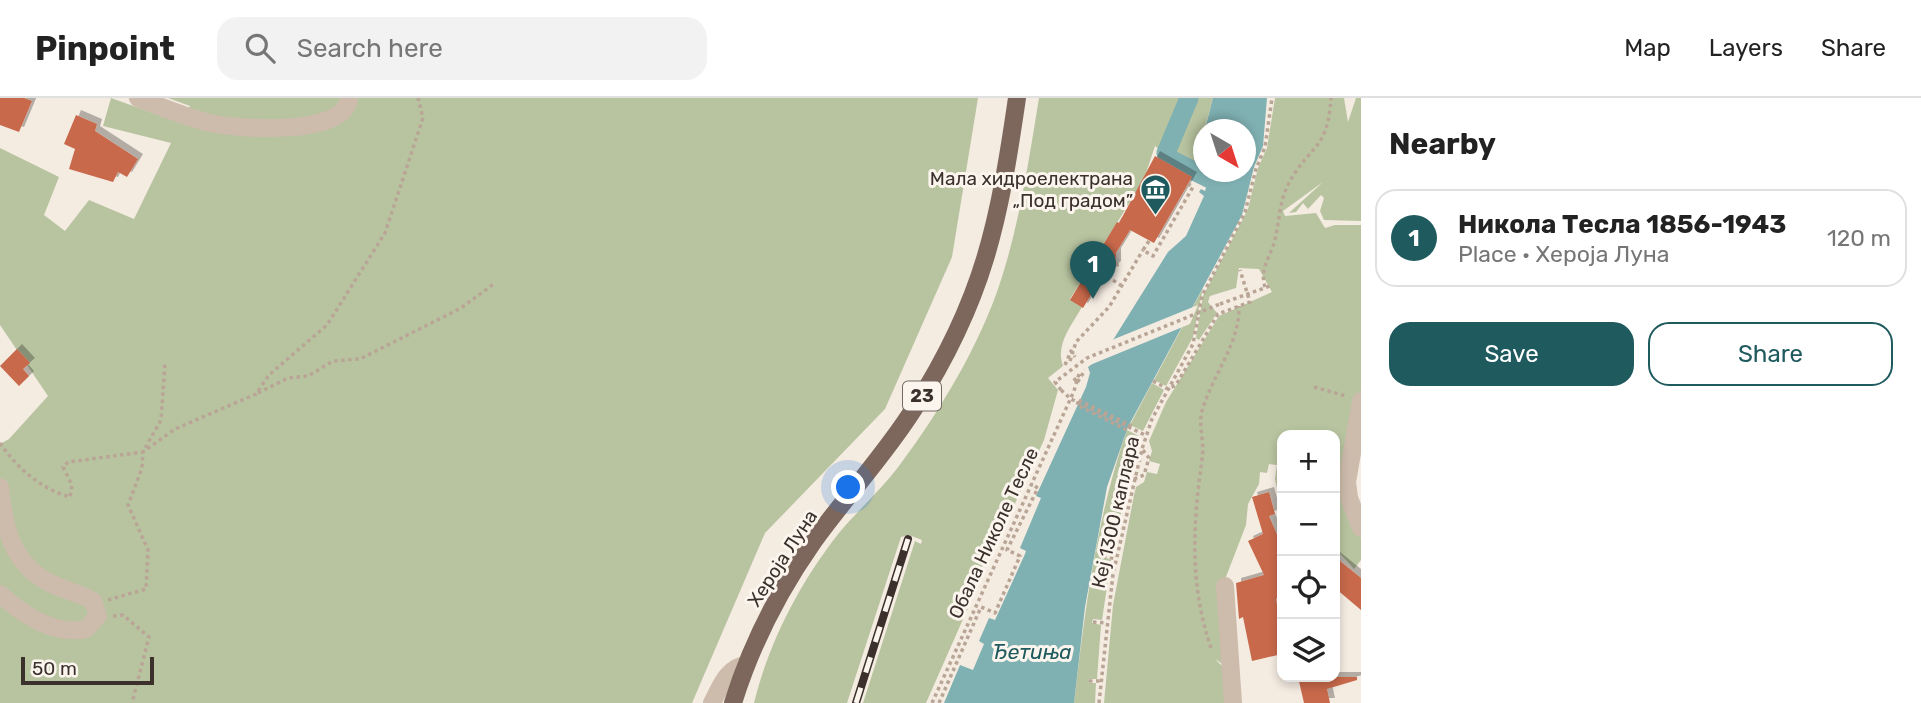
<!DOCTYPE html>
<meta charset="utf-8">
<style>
body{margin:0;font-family:Rubik,sans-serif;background:#f2f2f2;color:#222}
.controls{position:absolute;right:21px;bottom:21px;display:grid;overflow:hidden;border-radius:14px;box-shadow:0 4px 10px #0003}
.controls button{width:63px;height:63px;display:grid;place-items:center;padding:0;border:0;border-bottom:2px solid #e0e0e0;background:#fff;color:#222;font:35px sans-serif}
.compass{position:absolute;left:1193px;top:21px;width:63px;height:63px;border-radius:50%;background:#fff;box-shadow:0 4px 10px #0003;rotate:141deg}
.scale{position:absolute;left:21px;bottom:18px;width:133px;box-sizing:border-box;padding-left:7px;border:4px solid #3b302b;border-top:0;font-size:19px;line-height:24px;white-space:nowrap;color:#3b302b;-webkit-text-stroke:5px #fbf5ee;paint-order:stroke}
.you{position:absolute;left:849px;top:390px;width:24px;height:24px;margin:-18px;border:5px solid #fff;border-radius:50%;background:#1a73e8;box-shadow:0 0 0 10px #1a73e833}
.badge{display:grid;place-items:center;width:46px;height:46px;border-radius:50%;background:#1f5a5e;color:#fff;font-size:23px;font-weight:700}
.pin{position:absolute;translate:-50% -58px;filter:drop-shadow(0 2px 4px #0008)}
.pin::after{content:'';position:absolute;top:37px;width:24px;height:21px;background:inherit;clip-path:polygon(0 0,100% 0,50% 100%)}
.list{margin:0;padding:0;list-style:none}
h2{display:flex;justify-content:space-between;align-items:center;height:91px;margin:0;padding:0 28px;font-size:30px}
h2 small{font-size:23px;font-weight:400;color:#767676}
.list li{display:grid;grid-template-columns:46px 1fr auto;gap:21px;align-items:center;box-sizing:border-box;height:98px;margin:0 14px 14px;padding:0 14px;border:2px solid #e0e0e0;border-radius:21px}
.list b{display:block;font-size:26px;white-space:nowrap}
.list p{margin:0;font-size:23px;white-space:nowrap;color:#767676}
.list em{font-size:23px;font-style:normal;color:#767676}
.actions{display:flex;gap:14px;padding:21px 28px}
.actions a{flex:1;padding:16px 0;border:2px solid #1f5a5e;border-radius:21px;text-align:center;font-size:24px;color:#1f5a5e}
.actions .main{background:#1f5a5e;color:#fff}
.icon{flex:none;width:38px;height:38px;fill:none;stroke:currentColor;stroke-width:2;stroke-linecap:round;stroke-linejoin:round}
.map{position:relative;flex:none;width:1361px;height:605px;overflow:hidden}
header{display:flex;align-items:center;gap:42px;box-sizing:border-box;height:98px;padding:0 35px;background:#fff;border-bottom:2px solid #e0e0e0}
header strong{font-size:33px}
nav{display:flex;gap:38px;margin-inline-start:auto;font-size:24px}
.search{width:490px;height:63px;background:#f2f2f2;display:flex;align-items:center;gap:18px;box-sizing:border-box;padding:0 24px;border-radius:21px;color:#767676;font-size:26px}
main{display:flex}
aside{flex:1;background:#fff}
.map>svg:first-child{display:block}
.green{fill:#b8c4a0}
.water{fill:#7fb0b2}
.pier{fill:#f4ebe1}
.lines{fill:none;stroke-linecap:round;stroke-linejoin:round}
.canal{stroke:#7fb0b2;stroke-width:19}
.building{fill:#c8694b;filter:url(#shadow)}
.path{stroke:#b9a596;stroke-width:3.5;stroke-dasharray:3.5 3.5;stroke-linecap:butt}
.minor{stroke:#cdbbac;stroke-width:18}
.tertiary{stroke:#cdbbac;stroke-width:18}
.primary{stroke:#7d675c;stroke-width:18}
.rail-casing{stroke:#3b302b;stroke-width:8}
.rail{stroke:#fbf5ee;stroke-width:5;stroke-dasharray:16;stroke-linecap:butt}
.path-bridge{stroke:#b9a596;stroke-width:3.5;stroke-dasharray:3.5 3.5;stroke-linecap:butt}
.labels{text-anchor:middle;stroke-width:6;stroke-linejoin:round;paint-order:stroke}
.shield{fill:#fbf5ee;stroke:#756b66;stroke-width:2}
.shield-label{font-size:18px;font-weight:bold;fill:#3b302b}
.poi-label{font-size:19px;fill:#3b302b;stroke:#fbf5ee;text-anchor:end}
.street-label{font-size:19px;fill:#3b302b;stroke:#fbf5ee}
.water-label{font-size:21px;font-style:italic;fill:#1f5a5e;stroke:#fbf5ee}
</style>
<header>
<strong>Pinpoint</strong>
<div class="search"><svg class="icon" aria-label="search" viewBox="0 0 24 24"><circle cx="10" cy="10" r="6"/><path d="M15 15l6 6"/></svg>Search here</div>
<nav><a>Map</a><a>Layers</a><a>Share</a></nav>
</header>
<main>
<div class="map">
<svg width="1361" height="605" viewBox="0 0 1361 605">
<defs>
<filter id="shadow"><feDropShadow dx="5" dy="-5" stdDeviation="0" flood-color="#0004"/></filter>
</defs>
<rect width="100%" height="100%" fill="#f4ebe1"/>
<!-- green -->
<path class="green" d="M111 0 181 25 190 8 168 0H978L952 159 885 311 765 435 692 605H0V346L9 341 48 298 0 227V50L59 79 44 117 65 133 89 102 134 121 171 45 103 28Z
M1039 0H1183L1161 53 1155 48 1144 81 1070 201 1082 209C1072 227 1055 246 1063 268L1048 280 1058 292 1044 342 997 445 985 462 970 498 971 503 926 605H863L915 443 921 446 922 442 909 437 901 439 847 605H754C769 544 800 484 839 435 858 412 881 392 899 368 940 313 980 247 1001 182 1020 123 1029 61 1039 0Z
M1195 0H1213L1197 59 1198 66 1171 57Z
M1275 0H1344L1348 24 1356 0H1361V123L1324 122 1320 113 1324 100 1321 97 1308 111 1303 105 1296 114 1289 115 1323 84 1283 113 1285 118 1316 115 1325 130 1335 127H1361V292L1349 414 1361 440V462L1354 471 1335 450V337H1282V413L1275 381 1277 367 1269 366 1267 375 1260 374 1259 386 1248 406 1246 427 1224 484V567L1215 561 1223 569 1228 605H1104L1113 507 1134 397 1136 389 1144 384 1147 374 1157 376 1160 366 1149 363 1152 353 1149 343 1166 304 1219 218 1272 194 1259 171 1239 170 1236 190 1210 198 1208 204 1217 215 1199 242 1196 240 1203 198 1248 111 1258 70 1267 50Z
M1203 190 1193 239 1166 288 1154 282Z
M1152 285 1164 292 1143 333 1130 327Z
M1127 332 1141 339 1125 397 1116 396V400L1124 401 1112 457 1103 458 1111 462 1102 522 1093 521 1092 525 1101 527 1097 581H1089V585H1096L1095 605H1074C1085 512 1096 421 1127 332Z"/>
<!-- water -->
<path class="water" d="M1213 0H1267L1263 48 1254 69 1242 117 1128 329 1107 389 1085 509 1074 605H944L960 567 973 572 984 546 979 543 989 520 995 522 1025 456 1026 453 1020 450 1041 400 1036 398 1086 289 1090 275 1088 269 1103 258 1168 154 1186 138 1204 98 1199 94 1201 91 1205 93 1209 80 1205 74H1246V32L1205 31Z"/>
<!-- pier -->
<path class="pier" d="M1198 207 1190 226 1090 267 1089 263 1100 256 1107 244Z"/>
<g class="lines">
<!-- canal -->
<path class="canal" d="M1166 55 1189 0
M1170 61 1226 89"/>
</g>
<!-- building -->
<path class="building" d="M0 0H24L32 3 19 34 0 27Z
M76 17 97 26 95 33 138 61 127 79 118 74 113 84 69 71 75 51 64 46Z
M1155 58 1192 79 1154 145 1130 132 1116 155V168L1102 179 1083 210 1070 202 1117 124 1119 125Z
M17 251 30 265 23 271 29 278 19 288 0 268Z
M1269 394 1275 416 1269 418 1282 448V497L1276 501 1282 532V556L1252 563 1243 519 1239 521 1236 485 1264 477 1248 443 1263 436 1252 399Z
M1335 459 1361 480V512L1335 490Z
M1298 579H1357V582L1327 591 1330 605H1304Z"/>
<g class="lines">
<!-- path -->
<path class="path" d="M1149 143 1143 152 1153 158 1193 89 1188 86
M1113 160 1117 163V169L1105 177 1122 188
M1265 189C1260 173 1268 162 1273 148 1280 127 1278 105 1289 85 1309 47 1328 53 1331 0
M1220 206 1270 188
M1070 263 1076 244 1109 209 1143 152
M1065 267 1071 253 1075 259
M1074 280 1077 285 1085 272
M1153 283 1168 291 1176 287 1218 216 1250 204 1240 172
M1314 289 1346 298
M1061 292 1071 301 1145 337
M258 295 288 280 308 278 333 263 360 261 461 210 495 185
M1079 302 1130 327 1127 332 1077 307Z
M0 345C17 370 41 391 70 399L72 387 63 369 68 364 143 354 161 322 165 266
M1134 381 1144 377 1149 360 1142 351
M1116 398 1128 400
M1103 458 1116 461
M108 502 146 491 148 452 128 407 142 370 143 354 175 331 256 296 269 277 327 227 385 135 423 20 418 0
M113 518 123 517 149 539 132 605
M1093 524 1106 525
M1211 550C1189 485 1193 427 1202 361 1205 345 1198 329 1202 313 1212 278 1240 245 1239 208
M1089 583H1101
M932 605 1074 293 1079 276
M939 605 981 509 995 515 1020 458 1007 452 1038 390 1031 386
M1099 605 1113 476 1142 351 1152 321 1193 246 1202 198 1245 114 1256 71 1265 49 1272 0"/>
<!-- minor -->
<path class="minor" d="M1361 303 1347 384 1349 400 1361 430
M1225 488 1233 605
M712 605C720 590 727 569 746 567"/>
<!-- tertiary -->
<path class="tertiary" d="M138 0C163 9 189 21 215 26 244 31 345 38 349 0
M0 389C4 430 12 467 52 486 66 493 81 495 93 503L98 518 86 531C54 538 22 516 0 496"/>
<!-- primary -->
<path class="primary" d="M733 605C751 547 778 494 813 444 846 398 885 357 915 309 984 201 999 124 1017 0"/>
<defs>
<path id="rail" d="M856 605 908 441"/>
</defs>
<!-- rail casing -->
<use href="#rail" class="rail-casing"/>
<!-- rail -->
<use href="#rail" class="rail"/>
<!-- path-bridge -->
<path class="path-bridge" d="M1061 292 1055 284 1087 260 1220 206"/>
</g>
<!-- icons -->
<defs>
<symbol id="museum-pin" viewBox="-11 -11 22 30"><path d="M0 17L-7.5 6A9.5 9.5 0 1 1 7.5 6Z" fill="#1f5a5e" stroke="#fbf5ee"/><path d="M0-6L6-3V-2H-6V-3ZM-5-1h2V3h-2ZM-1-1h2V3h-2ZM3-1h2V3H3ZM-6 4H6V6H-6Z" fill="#fff"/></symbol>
</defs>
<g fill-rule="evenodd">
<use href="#museum-pin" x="1138" y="74" width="35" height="47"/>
</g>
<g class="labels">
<!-- shield labels -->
<rect class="shield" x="903" y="283.5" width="38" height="29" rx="5"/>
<g class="shield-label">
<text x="922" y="304">23</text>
</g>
<!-- poi labels -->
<g class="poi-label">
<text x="1133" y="87">Мала хидроелектрана<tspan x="1133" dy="22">„Под градом”</tspan></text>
</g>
<!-- street labels -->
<g class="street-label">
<text transform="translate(1115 414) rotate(-77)" y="7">Кеј 1300 каплара</text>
<text transform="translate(993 435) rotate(-65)" y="7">Обала Николе Тесле</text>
<text transform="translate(782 460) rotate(-57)" y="7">Хероја Луна</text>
</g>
<!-- water labels -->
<g class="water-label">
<text x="1032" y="561">Ђетиња</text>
</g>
</g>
</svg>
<div class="controls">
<button>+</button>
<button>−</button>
<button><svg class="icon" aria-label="locate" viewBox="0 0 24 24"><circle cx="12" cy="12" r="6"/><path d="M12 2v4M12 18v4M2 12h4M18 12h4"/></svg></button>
<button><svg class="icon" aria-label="layers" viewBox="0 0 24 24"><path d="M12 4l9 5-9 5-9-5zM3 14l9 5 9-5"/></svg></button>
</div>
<svg class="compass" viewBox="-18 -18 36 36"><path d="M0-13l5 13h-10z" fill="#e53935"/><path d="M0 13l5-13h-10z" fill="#767676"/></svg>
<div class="scale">50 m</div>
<div class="you"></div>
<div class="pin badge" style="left:1093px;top:201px">1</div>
</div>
<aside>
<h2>Nearby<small></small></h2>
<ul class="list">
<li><span class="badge">1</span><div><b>Никола Тесла 1856-1943</b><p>Place · Хероја Луна</p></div><em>120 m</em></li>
</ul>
<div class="actions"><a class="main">Save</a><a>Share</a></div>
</aside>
</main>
